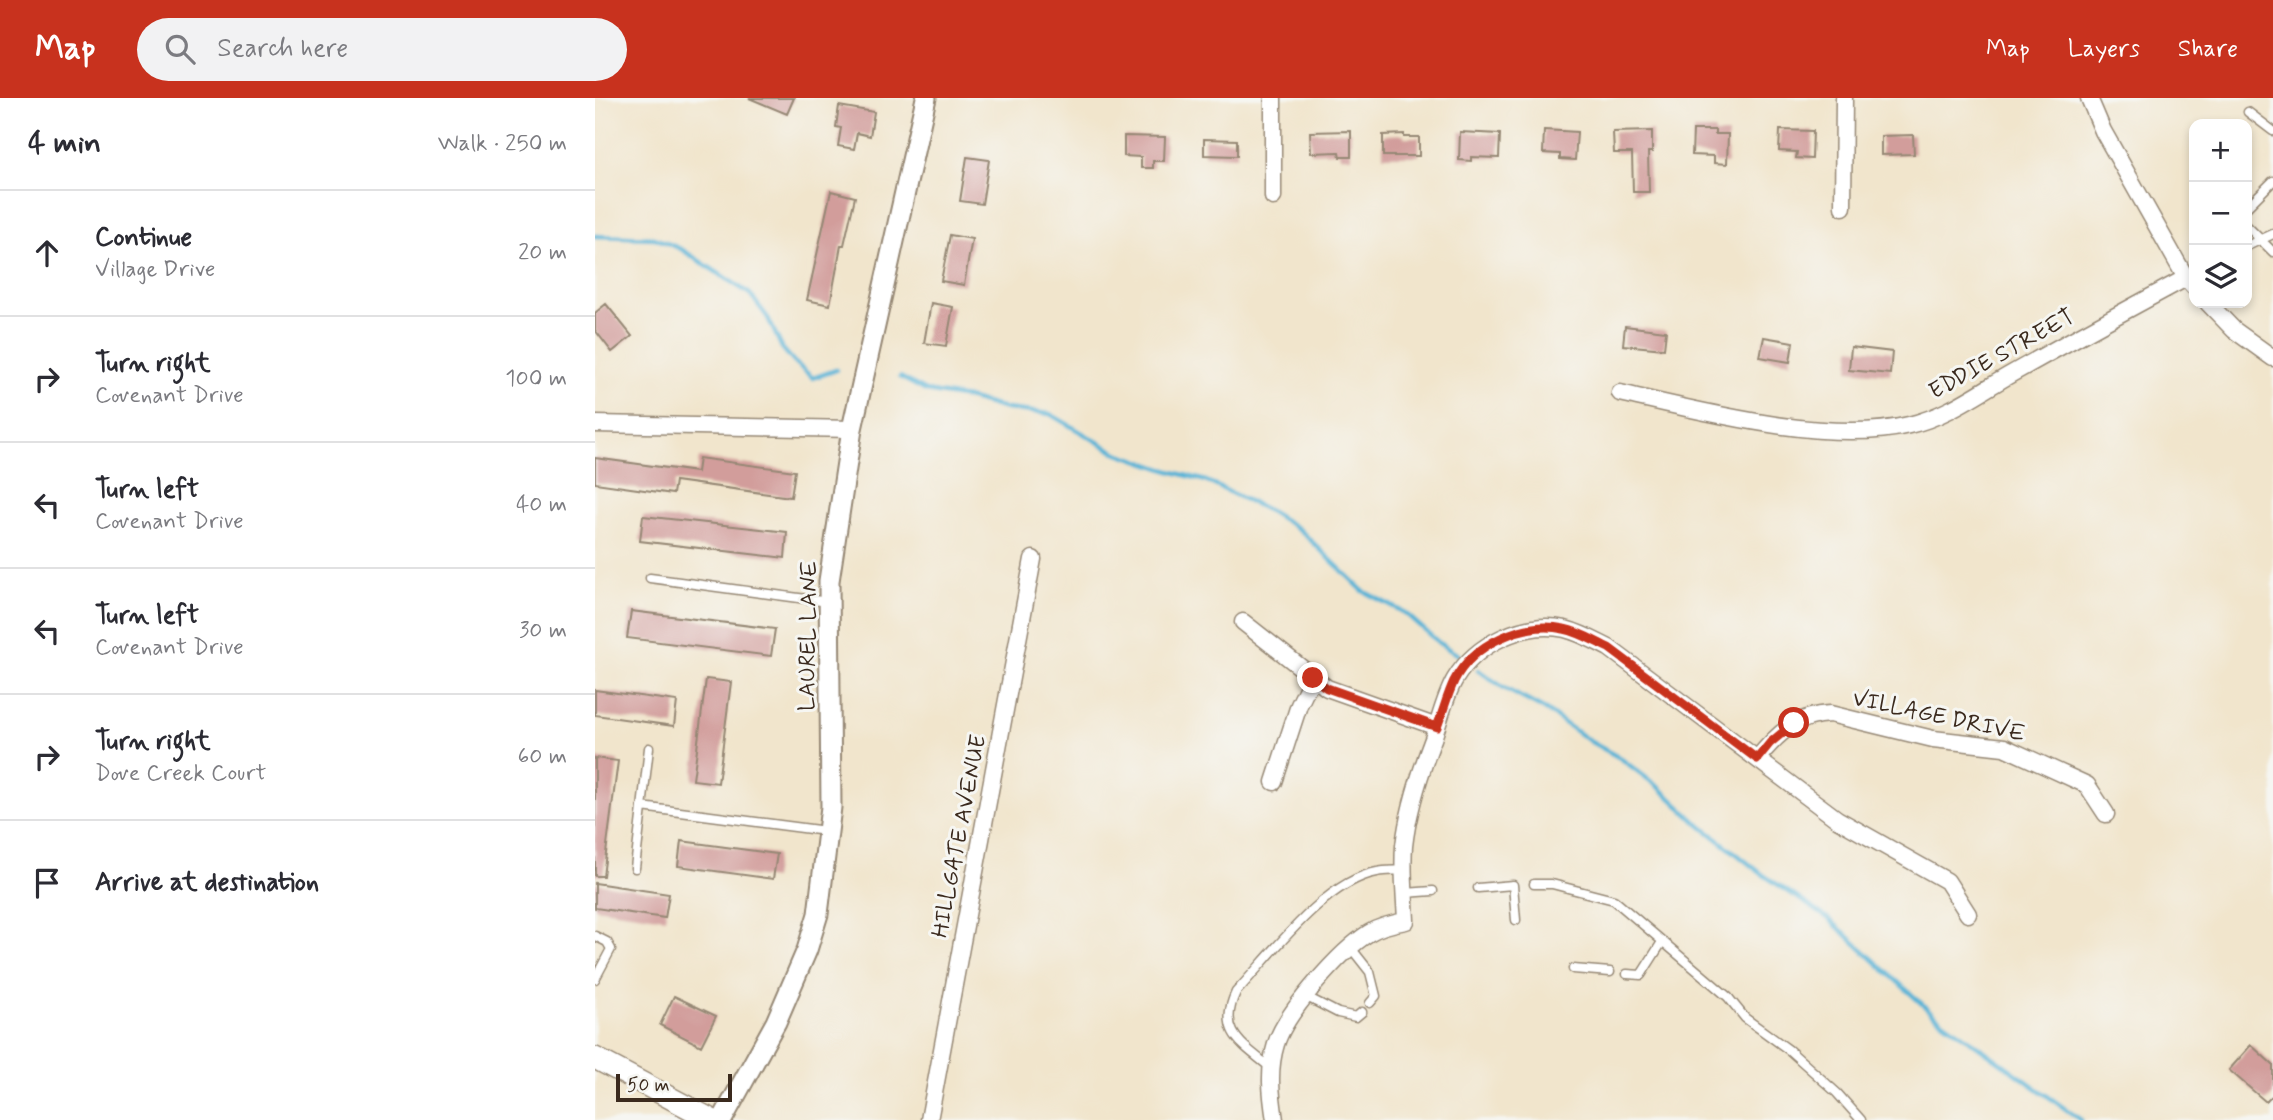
<!DOCTYPE html>
<meta charset="utf-8">
<style>
body{margin:0;font-family:Mynerve,sans-serif;background:#f2f2f3;color:#2b2b33}
.controls{position:absolute;right:21px;top:21px;display:grid;overflow:hidden;border-radius:14px;box-shadow:0 4px 10px #0003}
.controls button{width:63px;height:63px;display:grid;place-items:center;padding:0;border:0;border-bottom:2px solid #e1e1e2;background:#fff;color:#2b2b33;font:35px sans-serif}
.scale{position:absolute;left:21px;bottom:18px;width:116px;box-sizing:border-box;padding-left:7px;border:4px solid #3b2a1e;border-top:0;font-size:19px;line-height:24px;white-space:nowrap;color:#3b2a1e;-webkit-text-stroke:5px #f6f6f2;paint-order:stroke}
.stop{position:absolute;width:21px;height:21px;margin:-16px;border:5px solid #c8321e;border-radius:50%;background:#fff}
.stop.end{background:#c8321e;border-color:#fff;box-shadow:0 2px 7px #0008}
.list{margin:0;padding:0;list-style:none}
h2{display:flex;justify-content:space-between;align-items:center;height:91px;margin:0;padding:0 28px;font-size:30px}
h2 small{font-size:23px;font-weight:400;color:#7c7c81}
.list li{display:grid;grid-template-columns:46px 1fr auto;gap:21px;align-items:center;box-sizing:border-box;height:126px;padding:0 28px;border-top:2px solid #e1e1e2}
.list b{display:block;font-size:26px;white-space:nowrap}
.list p{margin:0;font-size:23px;white-space:nowrap;color:#7c7c81}
.list em{font-size:23px;font-style:normal;color:#7c7c81}
.icon{flex:none;width:38px;height:38px;fill:none;stroke:currentColor;stroke-width:2;stroke-linecap:round;stroke-linejoin:round}
.map{position:relative;flex:none;width:1678px;height:1022px;overflow:hidden}
header{display:flex;align-items:center;gap:42px;box-sizing:border-box;height:98px;padding:0 35px;background:#c8321e;color:#fff}
header strong{font-size:33px}
nav{display:flex;gap:38px;margin-inline-start:auto;font-size:24px}
.search{width:490px;height:63px;background:#f2f2f3;display:flex;align-items:center;gap:18px;box-sizing:border-box;padding:0 24px;border-radius:38px;color:#7c7c81;font-size:26px}
main{display:flex}
aside{flex:1;background:#fff}
.map>svg:first-child{display:block}
.lines{fill:none;stroke-linecap:round;stroke-linejoin:round}
.stream{stroke:#59b3d6;stroke-width:4.5}
.building{fill:#d29d9b}
.service-casing{stroke:#968875;stroke-width:11}
.minor-casing{stroke:#968875;stroke-width:19}
.tertiary-casing{stroke:#968875;stroke-width:23}
.secondary-casing{stroke:#968875;stroke-width:24}
.service{stroke:#fff;stroke-width:8}
.minor{stroke:#fff;stroke-width:16}
.tertiary{stroke:#fff;stroke-width:19}
.secondary{stroke:#fff;stroke-width:21}
.route{stroke:#c8321e;stroke-width:9}
.labels{text-anchor:middle;stroke-width:6;stroke-linejoin:round;paint-order:stroke}
.street-label{font-size:23px;fill:#3b2a1e;stroke:#f6f6f2}
</style>
<header>
<strong>Map</strong>
<div class="search"><svg class="icon" aria-label="search" viewBox="0 0 24 24"><circle cx="10" cy="10" r="6"/><path d="M15 15l6 6"/></svg>Search here</div>
<nav><a>Map</a><a>Layers</a><a>Share</a></nav>
</header>
<main>
<aside>
<h2>4 min<small>Walk · 250 m</small></h2>
<ul class="list">
<li><svg class="icon" aria-label="ahead" viewBox="0 0 24 24"><path d="M12 20V5M6 11l6-6 6 6"/></svg><div><b>Continue</b><p>Village Drive</p></div><em>20 m</em></li>
<li><svg class="icon" aria-label="right" viewBox="0 0 24 24"><path d="M7 20v-9h11M14 6l5 5-5 5"/></svg><div><b>Turn right</b><p>Covenant Drive</p></div><em>100 m</em></li>
<li><svg class="icon" aria-label="left" viewBox="0 0 24 24"><path d="M17 20v-9H6M10 6l-5 5 5 5"/></svg><div><b>Turn left</b><p>Covenant Drive</p></div><em>40 m</em></li>
<li><svg class="icon" aria-label="left" viewBox="0 0 24 24"><path d="M17 20v-9H6M10 6l-5 5 5 5"/></svg><div><b>Turn left</b><p>Covenant Drive</p></div><em>30 m</em></li>
<li><svg class="icon" aria-label="right" viewBox="0 0 24 24"><path d="M7 20v-9h11M14 6l5 5-5 5"/></svg><div><b>Turn right</b><p>Dove Creek Court</p></div><em>60 m</em></li>
<li><svg class="icon" aria-label="arrive" viewBox="0 0 24 24"><path d="M6 21V4h12l-3 4 3 4H6"/></svg><div><b>Arrive at destination</b></div></li>
</ul>
</aside>
<div class="map">
<svg width="1678" height="1022" viewBox="0 0 1678 1022">
<rect width="100%" height="100%" fill="#f6f6f2"/>
<filter id="ink" filterUnits="userSpaceOnUse"><feTurbulence type="fractalNoise" baseFrequency=".0143" numOctaves="2"/><feDisplacementMap in="SourceGraphic" scale="14" xChannelSelector="R" yChannelSelector="G"/><feConvolveMatrix kernelMatrix="1 2 1 2 8 2 1 2 1" color-interpolation-filters="sRGB"/></filter>
<filter id="wash" filterUnits="userSpaceOnUse"><feTurbulence type="fractalNoise" baseFrequency=".00686" numOctaves="4" result="noise"/><feDisplacementMap in="SourceGraphic" scale="28" xChannelSelector="R" yChannelSelector="G"/><feGaussianBlur stdDeviation="1.57" result="paint"/><feColorMatrix in="noise" values="0 0 0 0 0 0 0 0 0 0 0 0 0 0 0 0 0 1.4 0 .05"/><feComposite in="paint" operator="in"/></filter>
<g filter="url(#wash)">
<rect width="100%" height="100%" fill="#f1e5cc"/>
<g class="lines">
<!-- stream -->
<path class="stream" d="M0 138 60 140 86 151 155 196 173 220 187 250 199 264 218 280 241 272
M305 279 331 293 372 300 411 311 455 316 520 354 568 371 611 383 676 414 705 432 768 493 810 515 844 545 863 557
M883 572 909 590 952 613 996 644 1025 660 1066 691 1101 724 1167 776 1234 821 1338 916 1486 1022"/>
</g>
<g id="blocks">
<!-- building -->
<path class="building" d="M154 0H199L192 16Z
M244 8 279 14 275 38 262 35 259 51 243 48 246 30 241 29Z
M949 32 982 34 980 62 965 61V56L948 55Z
M1098 32H1120V36H1133L1132 66 1119 65V58L1097 57Z
M1185 32 1218 33 1217 61 1201 60 1202 54 1184 53Z
M756 33V59H745L744 54 716 55 715 34Z
M1057 33V54H1053L1054 94H1038L1037 55H1019L1018 34Z
M865 34 905 36 904 60 876 59V63L864 62Z
M809 36V39H824V58H788V37Z
M1318 37 1319 56 1286 57V38Z
M529 38 570 39 569 63H558V70H546V59L529 58Z
M609 41 642 42V58L609 57Z
M372 59 394 62 387 106 365 103Z
M236 93 260 99 249 147H246L235 207 212 202Z
M355 137 377 141 369 187 346 183Z
M336 205 358 209 351 248 329 245Z
M11 206 37 238 17 254 0 232V215Z
M1030 228 1071 233 1069 251 1028 247Z
M1169 239 1198 244 1195 264 1165 259Z
M1256 249 1297 254 1295 276 1254 272Z
M0 360 102 374 104 360 200 373 196 399 80 383 78 396 0 385Z
M48 418 192 434 190 460 45 443Z
M36 513 180 531 176 558 32 540Z
M111 581 136 584 123 685 98 682Z
M0 592 82 603 79 628 0 617Z
M0 660 23 663 8 778H0Z
M86 743 182 756 178 781 83 768Z
M0 785 74 796 70 820 0 810Z
M79 898 121 918 106 948 65 927Z
M1656 947 1678 967V997L1671 1004 1634 972Z"/>
</g>
</g>
<g filter="url(#ink)">
<use href="#blocks" fill-opacity="0" stroke="#968875" stroke-width="2"/>
<g class="lines">
<defs>
<path id="service" d="M1653 14 1678 33
M1652 109 1678 83
M1652 128 1678 154
M1652 148 1678 136
M55 480 234 504
M47 709 231 733
M40 770 54 650
M939 786H957L1019 802 1133 899 1150 920 1194 952 1242 995 1266 1022
M883 790 918 787 921 822
M810 795 838 793
M0 838 12 844 16 851 0 881
M756 850 775 874 781 898 775 905
M978 871 1015 874
M1032 876 1046 877 1067 844
M710 898 743 915 761 919 767 914
M676 970C647 946 622 934 641 894 676 857 730 783 782 774 791 772 801 773 809 772"/>
<path id="minor" d="M1494 0 1508 33 1591 180 1599 189
M678 99V0
M1248 109 1249 0
M1613 205 1639 232 1678 260
M1025 295C1105 313 1234 347 1314 327 1353 318 1384 294 1418 275 1475 243 1533 211 1591 180
M0 326 257 331
M648 524 732 590 842 629
M1162 661C1182 636 1202 617 1235 616L1338 641 1409 649 1492 687 1511 716
M679 684 704 607 717 580
M334 1022 438 461
M680 1022C676 996 673 972 681 946 691 914 745 853 774 835 785 828 799 825 811 823 810 799 807 773 809 748 813 712 825 675 838 641 845 621 850 598 860 581 881 546 929 522 970 531 986 535 1000 543 1014 550L1242 721 1352 783 1373 816"/>
<path id="tertiary" d="M127 1022 181 924 212 852 223 816 236 709 234 483 257 331 331 0"/>
<path id="secondary" d="M0 960 117 1022"/>
</defs>
<!-- service casing -->
<use href="#service" class="service-casing"/>
<!-- minor casing -->
<use href="#minor" class="minor-casing"/>
<!-- tertiary casing -->
<use href="#tertiary" class="tertiary-casing"/>
<!-- secondary casing -->
<use href="#secondary" class="secondary-casing"/>
<!-- service -->
<use href="#service" class="service"/>
<!-- minor -->
<use href="#minor" class="minor"/>
<!-- tertiary -->
<use href="#tertiary" class="tertiary"/>
<!-- secondary -->
<use href="#secondary" class="secondary"/>
</g>
</g>
<g class="lines" filter="url(#ink)">
<!-- route -->
<path class="route" d="M718 580 732 590 842 629C848 614 852 598 859 583 878 546 929 522 969 531 985 534 999 543 1014 550L1162 661 1175 645 1199 625"/>
</g>
<g class="labels">
<!-- street labels -->
<g class="street-label">
<text transform="translate(1406 255) rotate(-29)" y="8">EDDIE STREET</text>
<text transform="translate(212 538) rotate(-89)" y="8">LAUREL LANE</text>
<text transform="translate(1344 617) rotate(12)" y="8">VILLAGE DRIVE</text>
<text transform="translate(363 738) rotate(-79)" y="8">HILLGATE AVENUE</text>
</g>
</g>
</svg>
<div class="controls">
<button>+</button>
<button>−</button>
<button><svg class="icon" aria-label="layers" viewBox="0 0 24 24"><path d="M12 4l9 5-9 5-9-5zM3 14l9 5 9-5"/></svg></button>
</div>
<div class="scale">50 m</div>
<div class="stop" style="left:1199px;top:625px"></div>
<div class="stop end" style="left:718px;top:580px"></div>
</div>
</main>
